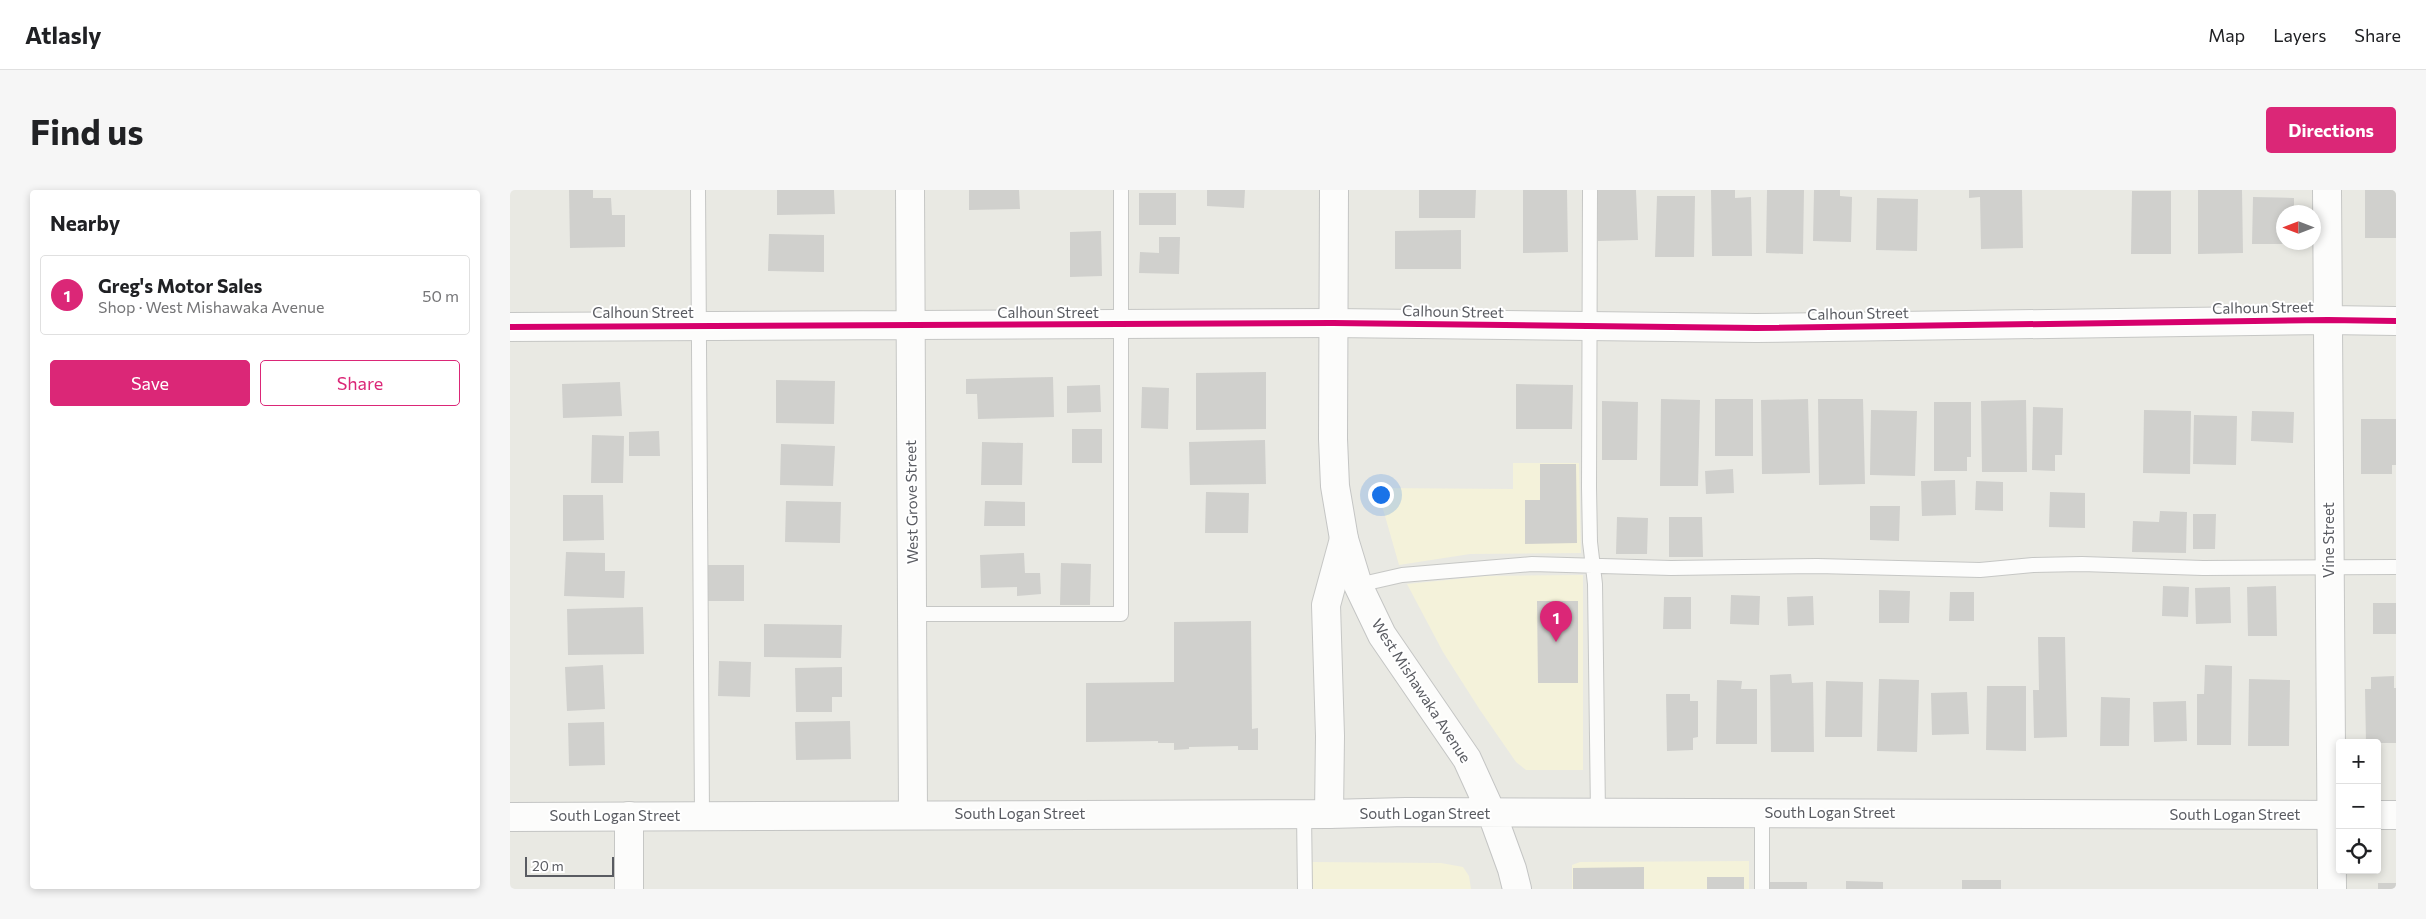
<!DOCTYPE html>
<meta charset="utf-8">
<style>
body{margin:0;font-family:Commissioner,sans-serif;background:#f6f6f6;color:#202124}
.controls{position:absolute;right:15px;bottom:15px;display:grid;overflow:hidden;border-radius:5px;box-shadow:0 2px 8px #0003}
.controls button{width:45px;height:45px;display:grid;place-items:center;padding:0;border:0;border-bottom:1px solid #e0e0e0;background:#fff;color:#202124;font:25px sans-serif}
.compass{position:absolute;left:1766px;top:15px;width:45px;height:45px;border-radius:50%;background:#fff;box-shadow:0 2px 8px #0003;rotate:270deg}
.scale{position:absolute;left:15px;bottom:12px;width:89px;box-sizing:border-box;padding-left:5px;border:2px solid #595b61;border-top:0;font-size:14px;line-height:18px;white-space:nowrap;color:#595b61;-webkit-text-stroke:4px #fff;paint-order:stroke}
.you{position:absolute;left:870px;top:304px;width:18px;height:18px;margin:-12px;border:4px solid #fff;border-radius:50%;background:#1a73e8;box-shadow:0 0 0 8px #1a73e833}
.badge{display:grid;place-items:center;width:32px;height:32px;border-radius:50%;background:#db2777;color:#fff;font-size:16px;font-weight:700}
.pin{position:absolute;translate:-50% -41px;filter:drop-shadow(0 1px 2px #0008)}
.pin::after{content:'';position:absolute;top:26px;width:18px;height:15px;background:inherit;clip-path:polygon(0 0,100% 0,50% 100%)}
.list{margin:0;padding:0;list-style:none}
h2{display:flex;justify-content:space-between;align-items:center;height:65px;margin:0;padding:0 20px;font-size:21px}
h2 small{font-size:16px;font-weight:400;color:#757577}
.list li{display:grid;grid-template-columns:32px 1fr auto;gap:15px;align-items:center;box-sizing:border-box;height:80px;margin:0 10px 10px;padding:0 10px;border:1px solid #e0e0e0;border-radius:5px}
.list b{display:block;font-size:19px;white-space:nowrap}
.list p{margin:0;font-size:16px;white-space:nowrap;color:#757577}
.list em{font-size:16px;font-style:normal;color:#757577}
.actions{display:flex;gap:10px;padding:15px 20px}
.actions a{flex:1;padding:11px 0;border:1px solid #db2777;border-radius:5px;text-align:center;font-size:18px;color:#db2777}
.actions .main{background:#db2777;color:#fff}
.icon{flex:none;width:28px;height:28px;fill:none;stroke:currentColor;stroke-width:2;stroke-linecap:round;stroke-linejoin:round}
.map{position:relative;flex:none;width:1886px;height:699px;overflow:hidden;border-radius:5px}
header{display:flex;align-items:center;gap:30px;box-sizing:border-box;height:70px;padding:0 25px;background:#fff;border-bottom:1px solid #e0e0e0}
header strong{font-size:24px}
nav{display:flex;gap:28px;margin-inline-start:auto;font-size:18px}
.intro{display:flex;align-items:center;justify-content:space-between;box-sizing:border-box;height:120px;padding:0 30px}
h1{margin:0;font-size:35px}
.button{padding:12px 22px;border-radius:5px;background:#db2777;color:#fff;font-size:18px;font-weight:700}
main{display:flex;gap:30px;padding:0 30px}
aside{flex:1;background:#fff;border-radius:5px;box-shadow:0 2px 8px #0003}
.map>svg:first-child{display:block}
.commercial{fill:#f4f2da}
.building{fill:#d0d0cd}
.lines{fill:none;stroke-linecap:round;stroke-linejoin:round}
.lane-casing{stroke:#c6c7c5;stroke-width:16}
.street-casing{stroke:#c6c7c5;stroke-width:30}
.secondary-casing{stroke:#c4c5c4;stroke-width:30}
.lane{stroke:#fcfcfb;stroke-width:14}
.street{stroke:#fcfcfb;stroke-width:28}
.secondary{stroke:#fcfcfb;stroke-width:28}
.cycleway-casing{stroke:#fff;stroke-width:9}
.cycleway{stroke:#d6006c;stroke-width:6}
.labels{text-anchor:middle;stroke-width:4;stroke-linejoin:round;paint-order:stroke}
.street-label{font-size:15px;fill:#595b61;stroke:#fff}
</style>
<header>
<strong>Atlasly</strong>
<nav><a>Map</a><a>Layers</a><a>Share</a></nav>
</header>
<div class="intro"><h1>Find us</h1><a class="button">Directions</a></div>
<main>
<aside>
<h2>Nearby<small></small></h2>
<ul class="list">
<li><span class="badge">1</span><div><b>Greg's Motor Sales</b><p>Shop · West Mishawaka Avenue</p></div><em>50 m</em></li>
</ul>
<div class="actions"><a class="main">Save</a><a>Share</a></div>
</aside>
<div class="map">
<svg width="1886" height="699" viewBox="0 0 1886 699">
<rect width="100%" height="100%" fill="#e9e9e3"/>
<!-- commercial -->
<path class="commercial" d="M1003 273H1069L1071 363 960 364 889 375 867 298 1003 299Z
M1073 385V580H1016L1006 572 970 520 933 462 897 394 976 386Z
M1239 671V699H1062V675L1070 672Z
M802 672 931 673 953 677 959 686 961 699H802Z"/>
<!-- building -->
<path class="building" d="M59 0H83V8H101L102 25H115V57L60 58Z
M267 0H324L325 24 267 25Z
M459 0H509L510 19 459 20Z
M697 0H735L734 18 697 16Z
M909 0H966L965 28H909Z
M1013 0H1057L1058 62 1013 63Z
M1087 0H1126L1128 50 1088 51Z
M1201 0H1225V8L1241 7 1242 66H1202Z
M1257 0H1294L1293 64 1256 63Z
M1304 0H1330V6L1342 7 1341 52 1303 51Z
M1459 0H1512L1513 58 1471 59 1470 7 1459 8Z
M1688 0H1732L1733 63 1688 64Z
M1855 0H1886V48H1855Z
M1622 1H1661V64H1621Z
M629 3H666V35H629Z
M1147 6H1185L1184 67H1145Z
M1743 7 1784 8V22H1774V54H1742Z
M1367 8 1408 9 1407 61 1366 60Z
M951 40V79H885V41Z
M591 41 592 86 560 87V42Z
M259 44 314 45V82L258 81Z
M649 47H670L669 84 629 83 630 62 649 63Z
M756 182V239L686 240V183Z
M543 187 544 227 468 229 467 204H456V189Z
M266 190 325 191 324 234 266 233Z
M110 192 112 226 53 228 52 194Z
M1006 194 1063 195 1062 239H1006Z
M590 195 591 222 557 223V196Z
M632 197 659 198 658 239 631 238Z
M1151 209 1190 210 1188 296H1150Z
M1205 209H1243V266H1205Z
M1298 209 1300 283 1252 284 1251 210Z
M1308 209H1353L1355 294 1309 295Z
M1516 210 1517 282H1472L1471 211Z
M1092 211 1128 212 1127 270H1092Z
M1424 212H1461V267H1457V281H1424Z
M1523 217 1553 218 1552 265H1545V281L1522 280Z
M1361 220 1407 221 1405 286 1360 285Z
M1634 220 1681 221 1680 284 1633 283Z
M1742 221 1784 222 1783 253 1741 251Z
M1684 225 1727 226 1726 275 1683 274Z
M1851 229H1886V275H1882V284H1851Z
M562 239H592V273H562Z
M149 241 150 266H119V242Z
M82 245 114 246 113 293H81Z
M755 250 756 294 680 295 679 252Z
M472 252 513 253 512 295H471Z
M271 254 325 256 323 296 270 295Z
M1030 274H1066L1067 353 1015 354V310H1030Z
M1223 279 1224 303 1196 304 1195 281Z
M1445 290 1446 325 1412 326 1411 291Z
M1466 291 1493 292V321L1465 320Z
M696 302 739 303 738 343H695Z
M1540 302 1575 303V338L1539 337Z
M53 305H93L94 350 53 351Z
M276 311 331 312 330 353 275 352Z
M475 311 515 312V336H474Z
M1360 316H1390L1389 351 1360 350Z
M1650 321 1677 322 1676 363 1622 362 1623 331 1649 332Z
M1683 324H1706L1705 359H1683Z
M1107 327 1138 328 1137 364H1106Z
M1159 327H1192L1193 367H1159Z
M56 362 95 363V381H115L114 408 54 406Z
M514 363 515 383H530L531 404 507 406V397L471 398 470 365Z
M551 373 581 374 580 415H550Z
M198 375H234V411H198Z
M1653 396 1679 397 1678 427 1652 426Z
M1766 396 1767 446H1738L1737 397Z
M1720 397 1721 433 1686 434 1685 398Z
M1369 400 1400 401 1399 433H1369Z
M1440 402H1464V431H1439Z
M1221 405 1250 406 1249 435 1220 434Z
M1303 406 1304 435 1278 436 1277 407Z
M1154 407H1181V439H1153Z
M1027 411H1068V493H1028Z
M1863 413H1886V444H1863Z
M133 417 134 464 58 465 57 419Z
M741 431 742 539 748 538V560H728V556L679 557V559L664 560V553H648V551L576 552V493L664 492V432Z
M254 434 332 435 331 468 254 467Z
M1528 447H1555L1557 547 1524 548 1523 500H1529Z
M209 471 241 472 240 507 208 506Z
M93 475 95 519 57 521 55 477Z
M1695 475 1722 476 1721 555H1687V504H1694Z
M332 477V507H322V522H286L285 478Z
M1281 484 1282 493 1303 492 1304 562H1261L1260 485Z
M1884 486V498H1886V553H1856L1855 499H1861V487Z
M1369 489 1409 490 1407 562 1367 561Z
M1739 489 1780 490 1779 556H1738Z
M1207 490 1232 491 1231 499H1247V554H1206Z
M1316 491 1353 492 1352 547H1315Z
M1477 496H1516V561L1476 560Z
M1457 502 1459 544 1422 545 1421 503Z
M1156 504H1180V511H1188V547L1183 548V560L1157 561Z
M1591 507 1620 508 1619 556H1590Z
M1676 511 1677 551 1644 552 1643 512Z
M340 531 341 569 286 570 285 532Z
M94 532 95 575 59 576 58 533Z
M1134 677V699H1063V678Z
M1197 687H1234V699H1197Z
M1452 690H1491V699H1452Z
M1336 691 1373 692V699H1336Z
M1259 692H1297V699H1259Z
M1868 693H1886V699H1868Z"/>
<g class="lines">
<defs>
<path id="lane" d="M188 0 192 626
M1080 0 1079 297 1080 352 1085 394 1088 624
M848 395 892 385 1022 374 1161 378 1307 376 1470 380 1523 375 1572 374 1693 378 1886 377
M403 424H611V0
M1252 623V699
M794 624 795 699"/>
<path id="street" d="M400 0 403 624
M1817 0 1822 699
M0 137 823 133 1246 138 1818 130 1886 131
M819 624 820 546 816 415 834 349
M119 699V626"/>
<path id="secondary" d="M824 0 823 249 825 296 834 349 848 395 872 445 957 569 982 624 1002 679 1007 699
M1867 625H1886
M0 627 819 624 896 622 1830 625"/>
</defs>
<!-- lane casing -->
<use href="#lane" class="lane-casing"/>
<!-- street casing -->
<use href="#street" class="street-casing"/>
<!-- secondary casing -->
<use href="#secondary" class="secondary-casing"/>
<!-- lane -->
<use href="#lane" class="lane"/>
<!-- street -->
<use href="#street" class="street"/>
<!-- secondary -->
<use href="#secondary" class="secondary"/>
<defs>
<path id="cycleway" d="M0 137 823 133 1246 138 1818 130 1886 131"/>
</defs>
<!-- cycleway casing -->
<use href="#cycleway" class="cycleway-casing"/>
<!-- cycleway -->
<use href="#cycleway" class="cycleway"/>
</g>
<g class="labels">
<!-- street labels -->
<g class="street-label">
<text transform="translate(1753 118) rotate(-1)" y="5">Calhoun Street</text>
<text transform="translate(943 122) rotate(1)" y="5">Calhoun Street</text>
<text x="133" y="128">Calhoun Street</text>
<text x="538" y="128">Calhoun Street</text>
<text transform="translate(1348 124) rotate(-1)" y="5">Calhoun Street</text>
<text transform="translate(402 312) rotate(-91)" y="5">West Grove Street</text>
<text transform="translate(1819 350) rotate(-90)" y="5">Vine Street</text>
<text transform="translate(911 501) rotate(57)" y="5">West Mishawaka Avenue</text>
<text x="1320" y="628">South Logan Street</text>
<text x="510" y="629">South Logan Street</text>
<text x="915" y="629">South Logan Street</text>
<text x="1725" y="630">South Logan Street</text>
<text x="105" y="631">South Logan Street</text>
</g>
</g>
</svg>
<div class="controls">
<button>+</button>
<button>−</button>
<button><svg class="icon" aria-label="locate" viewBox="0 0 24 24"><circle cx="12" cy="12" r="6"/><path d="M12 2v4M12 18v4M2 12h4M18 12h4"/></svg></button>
</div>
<svg class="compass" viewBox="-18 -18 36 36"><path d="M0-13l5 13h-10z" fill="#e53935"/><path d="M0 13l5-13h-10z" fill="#757577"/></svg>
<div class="scale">20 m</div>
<div class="you"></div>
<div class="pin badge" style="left:1046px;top:452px">1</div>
</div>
</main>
